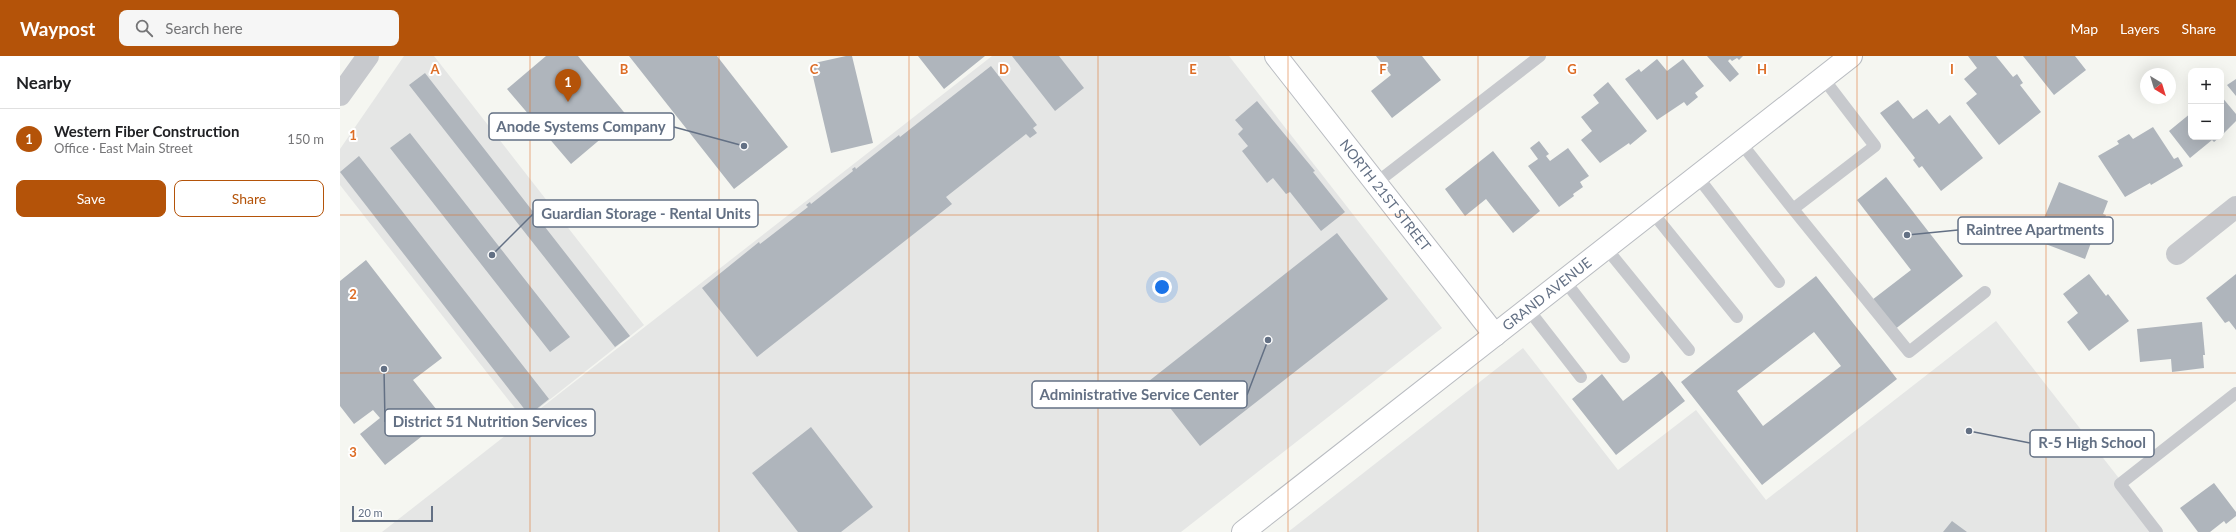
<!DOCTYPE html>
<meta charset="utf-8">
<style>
body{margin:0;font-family:Lato,sans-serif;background:#f6f6f6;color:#202124}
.controls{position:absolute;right:12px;top:12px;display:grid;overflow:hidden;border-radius:8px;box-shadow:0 4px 16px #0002}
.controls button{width:36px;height:36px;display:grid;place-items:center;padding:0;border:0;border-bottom:1px solid #e0e0e0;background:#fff;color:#202124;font:20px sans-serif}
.compass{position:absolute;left:1800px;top:12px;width:36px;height:36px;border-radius:50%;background:#fff;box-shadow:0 4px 16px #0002;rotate:142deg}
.scale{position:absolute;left:12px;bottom:10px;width:81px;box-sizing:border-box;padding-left:4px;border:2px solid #637084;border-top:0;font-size:11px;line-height:14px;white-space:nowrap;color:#637084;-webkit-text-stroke:3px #fff;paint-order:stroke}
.you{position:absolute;left:822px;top:231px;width:14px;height:14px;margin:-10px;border:3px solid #fff;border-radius:50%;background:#1a73e8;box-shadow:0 0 0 6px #1a73e833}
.badge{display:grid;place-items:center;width:26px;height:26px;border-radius:50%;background:#b45309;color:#fff;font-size:13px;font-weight:700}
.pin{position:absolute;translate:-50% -33px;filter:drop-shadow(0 1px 2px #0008)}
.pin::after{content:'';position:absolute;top:21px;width:14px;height:12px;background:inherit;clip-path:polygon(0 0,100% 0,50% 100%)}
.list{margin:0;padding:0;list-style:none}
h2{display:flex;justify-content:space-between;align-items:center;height:52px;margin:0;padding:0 16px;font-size:17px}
h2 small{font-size:13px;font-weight:400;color:#757577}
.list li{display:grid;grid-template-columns:26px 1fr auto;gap:12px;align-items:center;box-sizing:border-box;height:60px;padding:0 16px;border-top:1px solid #e0e0e0}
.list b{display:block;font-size:15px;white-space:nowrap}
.list p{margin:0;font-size:13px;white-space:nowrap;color:#757577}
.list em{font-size:13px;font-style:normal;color:#757577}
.actions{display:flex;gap:8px;padding:12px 16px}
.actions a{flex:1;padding:9px 0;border:1px solid #b45309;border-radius:8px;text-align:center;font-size:14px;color:#b45309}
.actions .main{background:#b45309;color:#fff}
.icon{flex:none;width:22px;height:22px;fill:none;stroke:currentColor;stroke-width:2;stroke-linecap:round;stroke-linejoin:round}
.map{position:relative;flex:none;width:1896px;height:476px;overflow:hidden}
header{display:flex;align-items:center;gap:24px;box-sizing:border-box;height:56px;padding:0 20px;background:#b45309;color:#fff}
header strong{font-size:19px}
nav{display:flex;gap:22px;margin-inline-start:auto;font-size:14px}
.search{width:280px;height:36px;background:#f6f6f6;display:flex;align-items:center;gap:10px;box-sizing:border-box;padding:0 14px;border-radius:8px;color:#757577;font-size:15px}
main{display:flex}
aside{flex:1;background:#fff}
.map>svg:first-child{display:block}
.built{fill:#e5e6e5}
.building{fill:#afb5bc;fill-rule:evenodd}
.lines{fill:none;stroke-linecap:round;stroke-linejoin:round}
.secondary-casing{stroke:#b9bcc1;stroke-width:24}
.lane{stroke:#c7c9cd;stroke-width:12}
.street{stroke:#c7c9cd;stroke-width:22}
.secondary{stroke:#fff;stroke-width:22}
.grid{fill:none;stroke:#dd6d26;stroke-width:1;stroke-opacity:0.55}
.labels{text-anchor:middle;stroke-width:4;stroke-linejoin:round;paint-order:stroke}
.street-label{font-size:14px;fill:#637084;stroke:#fff}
.grid-label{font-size:13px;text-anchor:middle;font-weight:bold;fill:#dd6d26;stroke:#fff;stroke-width:4;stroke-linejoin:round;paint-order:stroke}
.leader{fill:none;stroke:#637084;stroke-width:1.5}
.callout-dot{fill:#637084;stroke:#fff;stroke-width:1.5}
.callout{fill:#fff;stroke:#637084;stroke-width:1.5}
.callout-label{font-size:15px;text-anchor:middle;font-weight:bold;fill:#637084}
</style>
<header>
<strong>Waypost</strong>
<div class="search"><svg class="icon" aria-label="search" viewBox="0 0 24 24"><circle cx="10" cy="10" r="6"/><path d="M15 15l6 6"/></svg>Search here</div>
<nav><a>Map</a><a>Layers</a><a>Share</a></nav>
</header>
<main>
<aside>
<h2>Nearby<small></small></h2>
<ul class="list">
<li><span class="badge">1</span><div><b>Western Fiber Construction</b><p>Office · East Main Street</p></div><em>150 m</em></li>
</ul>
<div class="actions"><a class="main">Save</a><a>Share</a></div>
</aside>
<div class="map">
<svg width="1896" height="476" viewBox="0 0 1896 476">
<rect width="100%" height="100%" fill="#f5f6f1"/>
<!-- built -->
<path class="built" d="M64 0H94L304 269 184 364 0 129V93Z
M652 0H889L1102 272 841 476H42Z
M1656 265 1821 476H948L1183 292 1278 414 1356 354 1426 444Z"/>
<!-- building -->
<path class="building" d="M206 0H238L292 66 281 76 276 70 231 108 167 33Z
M289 0H377L448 91 394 133Z
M506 0H512L533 87 491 97 470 8Z
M578 0H645L604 33Z
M672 0H719L744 32 715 55Z
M1036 0H1082L1101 24 1052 62 1031 35 1051 19Z
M1367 0H1403L1399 4 1397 2 1392 5 1390 3 1388 5 1399 18 1390 26Z
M1628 0H1656L1673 21 1677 18 1683 27 1680 29 1701 56 1659 89 1626 47 1637 38 1624 23 1637 12Z
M1683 0H1735L1746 14 1714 39Z
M1317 3 1327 15 1343 3 1364 30 1355 37 1358 41 1347 50 1344 46 1317 64 1285 23 1299 13 1301 16Z
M651 10 697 69 693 72 697 77 690 82 686 78 606 141 612 148 417 301 362 232 419 186 420 188 468 151 466 149 470 146 471 148 513 115 512 113 515 111 516 113 559 79 560 81Z
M85 17 290 280 275 291 69 29Z
M1896 23V40L1887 29Z
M1268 26 1307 75 1290 89 1289 87 1260 107 1241 84 1252 75 1241 61 1259 47 1253 39Z
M1881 40 1896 58V65L1881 80Z
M1558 44 1573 63 1587 53 1599 68 1610 59 1643 102 1601 135 1582 110 1579 112 1573 104 1575 102 1540 57Z
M917 45 975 115 973 116 1005 156 981 175 950 136 946 138 933 122 927 127 902 95 908 90 898 78 903 73 895 64Z
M1851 57V81H1880L1874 86 1872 84 1850 102 1829 75Z
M1813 71 1834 103 1838 101 1843 110 1811 129 1810 127 1785 141 1758 100 1779 88 1777 85 1789 78 1793 83Z
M70 77 230 281 210 296 50 92Z
M1199 85 1209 98 1206 100 1210 105 1228 92 1249 120 1240 126 1243 131 1233 138 1234 140 1219 151 1188 110 1198 103 1190 92Z
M1153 95 1200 155 1173 177 1146 143 1125 160 1105 133Z
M19 100 209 343 189 359 0 116Z
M1546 121 1623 220 1554 274 1532 244 1571 214 1517 144Z
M1719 126 1768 145 1763 158 1766 159 1759 177 1755 176 1745 203 1695 184Z
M997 177 1048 243 860 390 809 325Z
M26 204 102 302 73 324 104 363 45 409 20 378 40 362 33 354 14 368 0 350V225Z
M1749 218 1766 240 1768 238 1789 265 1749 295 1727 266 1738 257 1723 238Z
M1896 218V274L1889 265 1885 267 1866 242Z
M1476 220 1557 323 1422 429 1341 326ZM1474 276 1501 310 1423 370 1397 335Z
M1862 266 1865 299H1863L1864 312 1832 316 1831 303 1800 306 1797 273Z
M1322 315 1345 345 1276 399 1232 343 1262 318 1283 345Z
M471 371 533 451 501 476H458L412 417Z
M1874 427 1896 456V460L1886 468 1884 465 1870 476H1858L1840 452Z
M1612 465 1627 476H1603Z"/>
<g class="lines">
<defs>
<g id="secondary">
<path id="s1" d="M936 0 1155 279"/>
<path id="s2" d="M903 476 1511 0"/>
</g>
</defs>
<!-- secondary casing -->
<use href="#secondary" class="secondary-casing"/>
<!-- lane -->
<path class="lane" d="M1401 87 1453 153 1535 90 1483 22
M1357 120 1439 226
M1036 127 1200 0
M1453 153 1569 296 1645 236
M1312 156 1397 261
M1266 192 1349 294
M1224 224 1284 301
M1188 253 1241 321
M1817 476 1780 428 1896 337"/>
<!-- street -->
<path class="street" d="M0 39 28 0
M1837 198 1896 151"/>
<!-- secondary -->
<use href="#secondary" class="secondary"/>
</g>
<!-- grid -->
<path class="grid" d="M190 0V476M379 0V476M569 0V476M758 0V476M948 0V476M1138 0V476M1327 0V476M1517 0V476M1706 0V476M0 159H1896M0 317H1896"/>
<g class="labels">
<!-- street labels -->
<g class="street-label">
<text dy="5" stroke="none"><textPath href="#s1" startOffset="177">NORTH 21ST STREET</textPath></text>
<text dy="5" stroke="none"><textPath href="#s2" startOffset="386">GRAND AVENUE</textPath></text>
</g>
</g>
<g class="grid-label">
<text x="95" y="18">A</text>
<text x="284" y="18">B</text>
<text x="474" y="18">C</text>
<text x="664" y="18">D</text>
<text x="853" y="18">E</text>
<text x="1043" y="18">F</text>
<text x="1232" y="18">G</text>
<text x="1422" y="18">H</text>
<text x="1612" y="18">I</text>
<text x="13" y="84">1</text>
<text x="13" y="243">2</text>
<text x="13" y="401">3</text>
</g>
<!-- callouts -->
<path class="leader" d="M404 90L334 71M152 199L193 158M1567 179L1618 174M928 284L907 339M44 313L45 366M1629 375L1690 387"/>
<g class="callout-dot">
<circle cx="404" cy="90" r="4"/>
<circle cx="152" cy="199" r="4"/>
<circle cx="1567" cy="179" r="4"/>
<circle cx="928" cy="284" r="4"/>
<circle cx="44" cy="313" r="4"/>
<circle cx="1629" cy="375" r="4"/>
</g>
<g class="callout">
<rect x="149" y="57" width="185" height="27" rx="4"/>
<rect x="193" y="144" width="225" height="27" rx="4"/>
<rect x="1618" y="161" width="155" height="27" rx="4"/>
<rect x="692" y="325" width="215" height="27" rx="4"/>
<rect x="45" y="353" width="210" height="27" rx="4"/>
<rect x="1690" y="374" width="124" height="27" rx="4"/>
</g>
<g class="callout-label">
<text x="241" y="76">Anode Systems Company</text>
<text x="306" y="163">Guardian Storage - Rental Units</text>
<text x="1695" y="179">Raintree Apartments</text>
<text x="799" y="344">Administrative Service Center</text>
<text x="150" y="371">District 51 Nutrition Services</text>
<text x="1752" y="392">R-5 High School</text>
</g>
</svg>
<div class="controls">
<button>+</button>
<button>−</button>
</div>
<svg class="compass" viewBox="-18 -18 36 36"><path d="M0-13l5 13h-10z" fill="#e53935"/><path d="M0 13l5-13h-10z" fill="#757577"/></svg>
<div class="scale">20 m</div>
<div class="you"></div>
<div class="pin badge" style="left:228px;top:46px">1</div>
</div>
</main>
